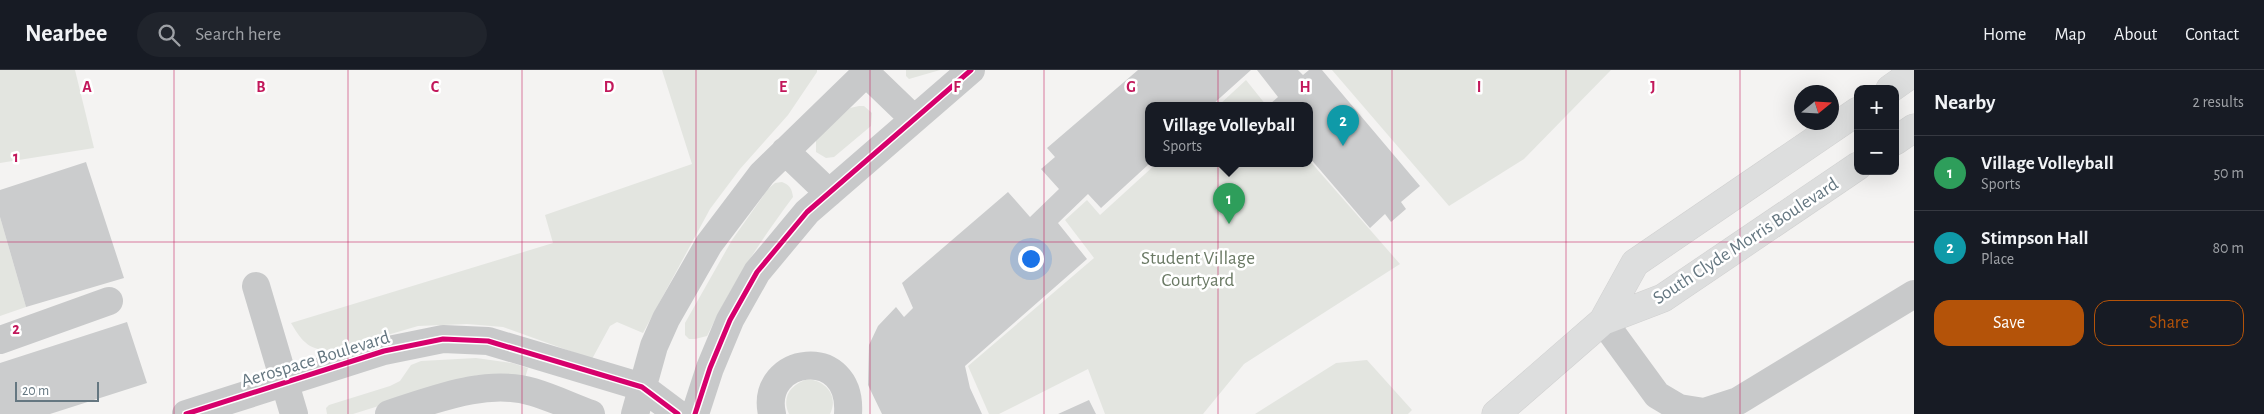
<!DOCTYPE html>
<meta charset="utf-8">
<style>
body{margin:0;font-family:"Alegreya Sans",sans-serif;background:#20242c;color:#f1f3f6}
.controls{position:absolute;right:15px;top:15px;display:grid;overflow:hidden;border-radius:10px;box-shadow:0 5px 20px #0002}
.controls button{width:45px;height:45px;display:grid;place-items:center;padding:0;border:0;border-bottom:1px solid #363941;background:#171b24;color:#f1f3f6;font:25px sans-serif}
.compass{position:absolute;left:1794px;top:15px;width:45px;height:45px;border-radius:50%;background:#171b24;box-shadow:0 5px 20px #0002;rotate:72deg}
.scale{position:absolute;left:15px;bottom:12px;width:84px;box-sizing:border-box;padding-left:5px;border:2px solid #657781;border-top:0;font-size:14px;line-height:18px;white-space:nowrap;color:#657781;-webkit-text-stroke:4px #fff;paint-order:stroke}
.you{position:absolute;left:1030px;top:188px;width:18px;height:18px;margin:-12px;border:4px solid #fff;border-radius:50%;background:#1a73e8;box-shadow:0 0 0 8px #1a73e833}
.badge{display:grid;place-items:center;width:32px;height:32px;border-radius:50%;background:#b45309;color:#fff;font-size:16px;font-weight:700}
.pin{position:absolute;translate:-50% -41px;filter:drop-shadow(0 1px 2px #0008)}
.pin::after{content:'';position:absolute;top:26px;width:18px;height:15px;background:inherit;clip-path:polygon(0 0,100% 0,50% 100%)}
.popup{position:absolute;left:1145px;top:32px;width:168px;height:65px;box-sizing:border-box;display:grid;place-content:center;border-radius:10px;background:#171b24;filter:drop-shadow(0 1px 4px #0005);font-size:16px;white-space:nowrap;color:#9ea1a6}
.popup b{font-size:19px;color:#f1f3f6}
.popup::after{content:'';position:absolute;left:50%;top:100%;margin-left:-10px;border:10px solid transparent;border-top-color:#171b24}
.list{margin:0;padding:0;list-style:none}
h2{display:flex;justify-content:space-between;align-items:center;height:65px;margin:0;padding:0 20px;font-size:21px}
h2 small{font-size:16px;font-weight:400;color:#9ea1a6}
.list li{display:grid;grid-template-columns:32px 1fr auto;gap:15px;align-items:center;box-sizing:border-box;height:75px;padding:0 20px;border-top:1px solid #363941}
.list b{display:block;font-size:19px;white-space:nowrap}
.list p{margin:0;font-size:16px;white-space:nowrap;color:#9ea1a6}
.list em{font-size:16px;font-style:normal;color:#9ea1a6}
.actions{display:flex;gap:10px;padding:15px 20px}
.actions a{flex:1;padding:11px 0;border:1px solid #b45309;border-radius:15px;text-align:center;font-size:18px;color:#b45309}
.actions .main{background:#b45309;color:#fff}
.icon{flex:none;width:28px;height:28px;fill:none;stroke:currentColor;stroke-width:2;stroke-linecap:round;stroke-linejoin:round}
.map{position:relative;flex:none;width:1914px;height:344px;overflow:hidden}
header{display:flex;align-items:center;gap:30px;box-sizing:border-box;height:70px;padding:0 25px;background:#171b24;border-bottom:1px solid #363941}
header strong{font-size:24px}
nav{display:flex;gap:28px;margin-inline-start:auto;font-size:18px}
.search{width:350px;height:45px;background:#20242c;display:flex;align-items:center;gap:12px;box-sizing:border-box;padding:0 18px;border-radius:28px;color:#9ea1a6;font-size:19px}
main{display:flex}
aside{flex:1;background:#171b24}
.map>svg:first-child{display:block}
.green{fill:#e3e5e0}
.building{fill:#cbcccd}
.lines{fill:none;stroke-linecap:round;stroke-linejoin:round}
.major-casing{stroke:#d1d1d1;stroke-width:29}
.minor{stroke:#c8c9ca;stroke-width:28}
.major{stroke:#dddede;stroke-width:28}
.cycleway-casing{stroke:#fff;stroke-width:8}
.cycleway{stroke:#d6006c;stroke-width:5}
.grid{fill:none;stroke:#c2185b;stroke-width:1;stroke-opacity:0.55}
.labels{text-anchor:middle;stroke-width:5;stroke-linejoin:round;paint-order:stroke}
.street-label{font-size:19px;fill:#657781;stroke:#fff}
.park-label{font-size:19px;fill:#6a7964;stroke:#fff}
.grid-label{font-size:16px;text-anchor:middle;font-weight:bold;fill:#c2185b;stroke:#fff;stroke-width:5;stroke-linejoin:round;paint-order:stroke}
</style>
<header>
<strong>Nearbee</strong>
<div class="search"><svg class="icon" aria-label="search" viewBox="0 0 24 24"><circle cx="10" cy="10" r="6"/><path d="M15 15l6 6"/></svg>Search here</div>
<nav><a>Home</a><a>Map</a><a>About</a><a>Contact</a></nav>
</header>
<main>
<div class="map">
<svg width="1914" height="344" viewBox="0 0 1914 344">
<rect width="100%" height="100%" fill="#f4f3f2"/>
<!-- green -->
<path class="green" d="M0 0H75L94 78 0 93Z
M662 0H817V2L788 45 740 99 710 139 643 263 617 252 610 256 592 289 503 257 467 254 418 256 333 281C309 280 303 273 291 253L553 173 545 145 692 94Z
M906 0H940L909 9 906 6Z
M1332 0H1611L1524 89 1449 136Z
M1246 10 1266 35H1219Z
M859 36H864L872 43 871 56 834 87 826 88 816 82V69L850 38Z
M1309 90 1400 194 1244 294 1203 344H1105L1088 299 999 344H989L968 296 1094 188 1065 150 1087 130 1100 145 1157 93H1309Z
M782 112C790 115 792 119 793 127 760 171 731 216 707 266L695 269H689L685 265V253L732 170 768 119 775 113Z
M0 147 26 237 0 246Z
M476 288 512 293 528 298 525 308 508 305H478L353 344H327L326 338 329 335 390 316 400 311 411 295 421 291Z
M1367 290 1412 340 1408 344H1255L1336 293Z
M808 309C826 311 839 326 830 344H789C781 327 791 314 808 309Z"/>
<!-- building -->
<path class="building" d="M1138 0H1251L1212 35H1149V94L1101 138 1088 124 1058 153 1087 189 965 296 970 318 982 344H882L868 315 869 275 878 256 896 237 904 247 913 238 902 213 1008 122 1030 147 1059 119 1041 99 1055 87 1047 78Z
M1257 0H1298L1303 5 1309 0H1322L1420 116 1401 132 1406 139 1391 152 1385 144 1370 158 1309 87V35H1269L1278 27Z
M86 92 124 208 26 237 0 147V120Z
M127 252 147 313 50 344H0V293Z
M1089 330 1096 344H1058Z"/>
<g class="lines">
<defs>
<path id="major" d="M1890 19 1914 2
M1895 71 1914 58
M1603 251 1635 193 1858 41
M1496 344 1603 251 1663 228 1858 96"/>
</defs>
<!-- major casing -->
<use href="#major" class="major-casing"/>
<!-- minor -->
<path class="minor" d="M863 0 914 49
M785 81 829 123
M256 216 294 344
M1603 251 1657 325 1679 338 1704 342 1738 331 1914 224
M0 270 109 231
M186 344 384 281 443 269 488 271 642 317 678 344
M389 344C434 330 486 308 533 322 553 328 572 337 591 344
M635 344 654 276 666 249 709 174 762 104 869 0
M695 344 710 298 730 250 757 202 807 142 971 0
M772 344C759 286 853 273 848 344"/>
<!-- major -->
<use href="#major" class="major"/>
<defs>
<path id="cycleway" d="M186 344 384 281 443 269 488 271 642 317 678 344
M695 344 710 298 730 250 757 202 807 142 971 0"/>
</defs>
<!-- cycleway casing -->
<use href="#cycleway" class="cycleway-casing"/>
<!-- cycleway -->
<use href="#cycleway" class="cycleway"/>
</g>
<!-- grid -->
<path class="grid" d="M174 0V344M348 0V344M522 0V344M696 0V344M870 0V344M1044 0V344M1218 0V344M1392 0V344M1566 0V344M1740 0V344M0 172H1914"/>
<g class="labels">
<!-- street labels -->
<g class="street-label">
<text transform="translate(1745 170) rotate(-33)" y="7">South Clyde Morris Boulevard</text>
<text transform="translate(315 288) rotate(-17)" y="7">Aerospace Boulevard</text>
</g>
<!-- park labels -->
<g class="park-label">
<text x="1198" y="194">Student Village<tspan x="1198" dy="22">Courtyard</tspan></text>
</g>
</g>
<g class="grid-label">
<text x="87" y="22">A</text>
<text x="261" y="22">B</text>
<text x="435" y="22">C</text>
<text x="609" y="22">D</text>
<text x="783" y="22">E</text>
<text x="957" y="22">F</text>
<text x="1131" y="22">G</text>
<text x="1305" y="22">H</text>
<text x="1479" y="22">I</text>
<text x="1653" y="22">J</text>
<text x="16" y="92">1</text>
<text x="16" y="264">2</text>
</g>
</svg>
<div class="controls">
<button>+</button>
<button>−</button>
</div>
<svg class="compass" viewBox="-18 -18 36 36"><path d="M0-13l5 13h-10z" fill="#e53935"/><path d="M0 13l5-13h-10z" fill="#9ea1a6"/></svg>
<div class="scale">20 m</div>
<div class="you"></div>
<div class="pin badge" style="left:1229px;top:154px;background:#2e9e5b">1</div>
<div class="popup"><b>Village Volleyball</b>Sports</div>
<div class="pin badge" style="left:1343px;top:76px;background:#0f9aa8">2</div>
</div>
<aside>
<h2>Nearby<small>2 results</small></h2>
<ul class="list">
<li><span class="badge" style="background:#2e9e5b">1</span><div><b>Village Volleyball</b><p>Sports</p></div><em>50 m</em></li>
<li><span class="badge" style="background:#0f9aa8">2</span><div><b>Stimpson Hall</b><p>Place</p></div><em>80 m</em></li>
</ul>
<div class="actions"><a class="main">Save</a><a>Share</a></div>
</aside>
</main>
